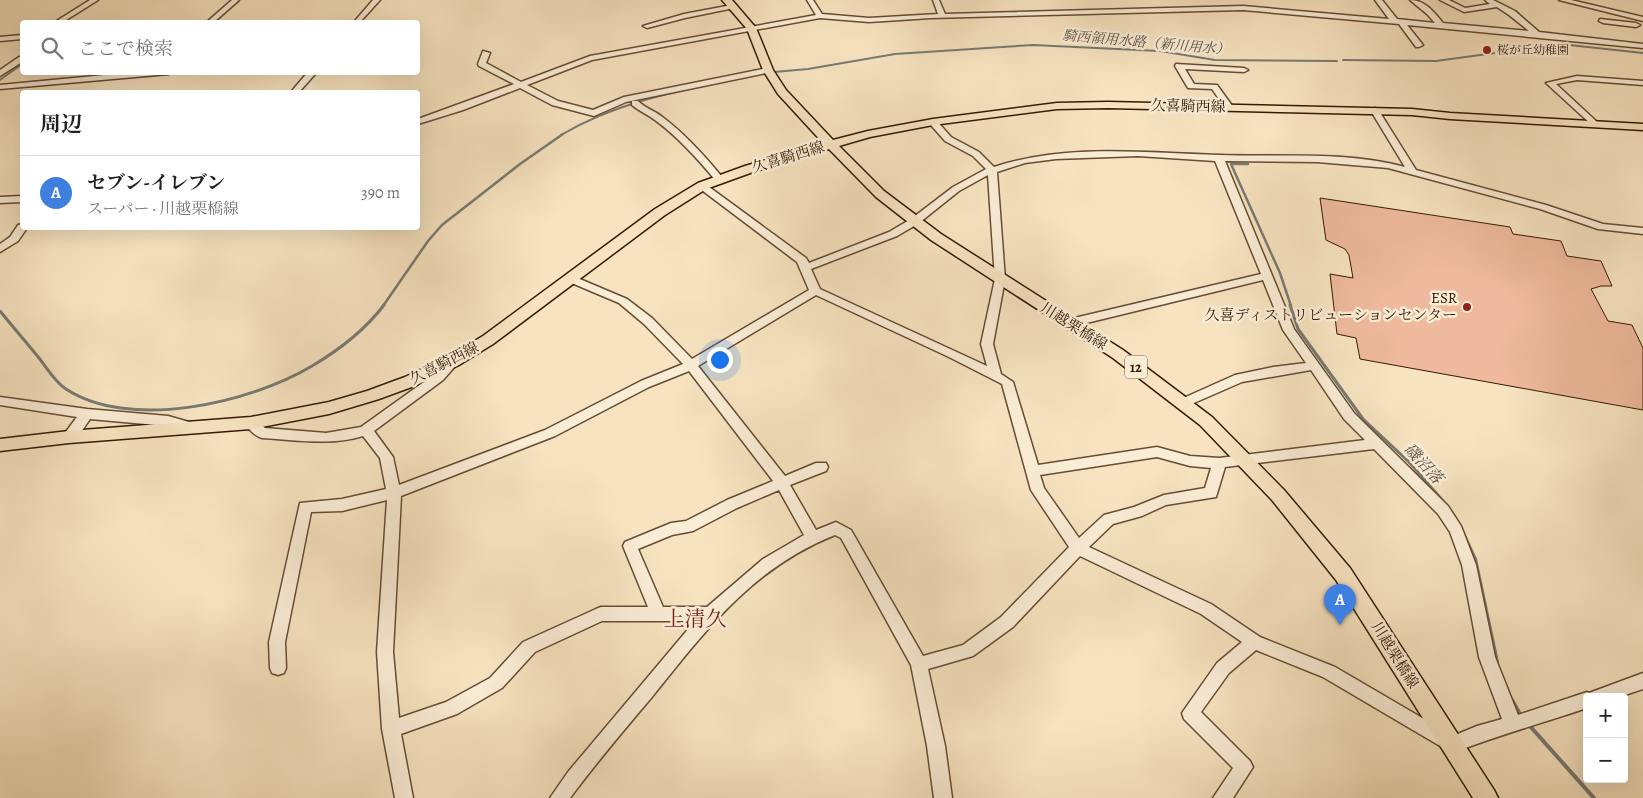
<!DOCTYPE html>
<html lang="ja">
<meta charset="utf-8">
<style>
body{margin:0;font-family:Alegreya,"Noto Serif JP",serif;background:#f2f2f2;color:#222}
.controls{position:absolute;right:15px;bottom:15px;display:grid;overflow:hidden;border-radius:5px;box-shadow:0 5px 20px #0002}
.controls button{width:45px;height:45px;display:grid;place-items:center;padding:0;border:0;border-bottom:1px solid #e0e0e0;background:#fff;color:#222;font:25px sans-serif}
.you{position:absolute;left:719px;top:359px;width:18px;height:18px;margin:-12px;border:4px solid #fff;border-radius:50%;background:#1a73e8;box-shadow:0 0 0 8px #1a73e833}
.badge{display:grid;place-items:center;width:32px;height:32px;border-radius:50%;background:#8f2418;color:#fff;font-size:16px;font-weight:700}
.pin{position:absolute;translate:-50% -41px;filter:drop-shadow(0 1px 2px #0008)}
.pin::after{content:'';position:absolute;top:26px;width:18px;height:15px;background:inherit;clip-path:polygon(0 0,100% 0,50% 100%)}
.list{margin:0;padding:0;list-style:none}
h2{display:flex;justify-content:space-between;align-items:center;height:65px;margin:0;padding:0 20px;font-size:21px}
h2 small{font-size:16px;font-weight:400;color:#767676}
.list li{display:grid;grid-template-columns:32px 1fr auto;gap:15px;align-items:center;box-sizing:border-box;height:75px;padding:0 20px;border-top:1px solid #e0e0e0}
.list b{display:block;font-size:19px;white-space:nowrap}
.list p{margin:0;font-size:16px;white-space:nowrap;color:#767676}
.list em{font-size:16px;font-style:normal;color:#767676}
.icon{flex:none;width:28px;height:28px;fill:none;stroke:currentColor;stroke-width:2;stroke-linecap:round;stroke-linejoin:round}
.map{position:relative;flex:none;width:1643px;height:798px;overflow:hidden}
.search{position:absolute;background:#fff;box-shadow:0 5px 20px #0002;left:20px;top:20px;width:400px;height:55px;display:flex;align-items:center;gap:12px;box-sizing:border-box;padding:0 18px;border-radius:5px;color:#767676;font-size:19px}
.panel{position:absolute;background:#fff;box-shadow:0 5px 20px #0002;left:20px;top:90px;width:400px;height:140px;border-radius:5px}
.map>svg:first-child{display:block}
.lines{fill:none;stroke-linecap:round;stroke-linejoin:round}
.stream-far3{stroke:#777a73;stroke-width:2}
.stream-far2{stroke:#777a73;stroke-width:2.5}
.stream-far1{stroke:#777a73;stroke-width:3}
.stream{stroke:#777a73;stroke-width:4}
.building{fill:#eeb99c;stroke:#361903}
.minor-casing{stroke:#664c32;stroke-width:3}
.major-casing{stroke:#361903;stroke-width:3}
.minor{fill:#faedd6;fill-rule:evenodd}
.major{fill:#f7e3c0;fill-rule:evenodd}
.poi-dot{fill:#8f2418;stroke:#faedd6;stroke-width:2}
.labels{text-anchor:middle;stroke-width:5;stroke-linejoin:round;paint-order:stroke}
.far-poi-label{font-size:12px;fill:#361903;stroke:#faedd6;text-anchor:start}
.far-water-label{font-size:14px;font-style:italic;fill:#5c5244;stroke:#faedd6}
.shield{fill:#faedd6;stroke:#715942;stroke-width:1}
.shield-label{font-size:14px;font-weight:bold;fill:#361903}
.street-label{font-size:15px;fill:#361903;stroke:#faedd6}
.poi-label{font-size:15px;fill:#361903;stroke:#faedd6;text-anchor:end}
.water-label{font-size:16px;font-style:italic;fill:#5c5244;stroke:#faedd6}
.near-quarter-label{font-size:21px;fill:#7a1f14;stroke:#faedd6}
</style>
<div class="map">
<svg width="1643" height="798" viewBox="0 0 1643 798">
<rect width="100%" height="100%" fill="#f7e3c0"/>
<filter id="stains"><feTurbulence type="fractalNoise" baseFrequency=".004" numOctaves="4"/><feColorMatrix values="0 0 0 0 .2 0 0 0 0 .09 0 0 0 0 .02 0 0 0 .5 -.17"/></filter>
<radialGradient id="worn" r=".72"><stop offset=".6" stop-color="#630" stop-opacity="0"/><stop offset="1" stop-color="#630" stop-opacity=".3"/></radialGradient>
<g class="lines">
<!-- stream-far3 -->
<path class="stream-far3" d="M1343 60 1436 61 1560 44 1643 53
M774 72 808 69 895 54 1033 45 1160 51 1215 60 1337 61
M0 80 22 64
M561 135C623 98 692 89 761 74"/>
<!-- stream-far2 -->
<path class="stream-far2" d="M1248 164H1231L1280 273 1291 306
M383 306 428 241 442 225 520 164 563 134"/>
<!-- stream-far1 -->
<path class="stream-far1" d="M1290 305 1298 329 1363 419 1409 462 1443 501
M0 311C13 327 26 342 39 358 47 368 55 382 66 389 130 431 250 403 312 366 339 350 365 330 384 305"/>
<!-- stream -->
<path class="stream" d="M1460 527 1475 559 1497 662
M1512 700 1521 716
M1529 725 1594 798"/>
</g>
<!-- building -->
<path class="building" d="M1320 198 1510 227 1513 234 1561 241 1567 256 1601 261 1612 286H1601L1591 289 1608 321 1632 325 1643 348V410L1360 359 1356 338 1337 334 1330 274 1353 278 1349 255 1345 249 1326 240Z"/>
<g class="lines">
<defs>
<path id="minor" d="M90 0H98L63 22H55Z
M232 0H239L214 22H207Z
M373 0H380L360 22H354Z
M807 0H813L822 14 869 18 938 14 933 0H939L945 14 1243 6 1389 19 1375 0H1382L1397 19 1435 23 1427 14 1410 0C1425 0 1434 12 1443 23L1529 31 1509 15 1497 7 1464 12 1440 0H1449L1465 8 1490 4 1485 0H1493L1515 11 1539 32 1643 44V48L1407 25 1423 45 1419 47H1416L1399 24 1243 10 931 18 869 22 820 18 592 60 527 85 558 101 593 110 624 97 768 68H771V72L626 102 594 116 552 105 520 88 463 110 418 124V119L514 84 479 66 478 64 483 51 490 53 486 63 521 82 590 56 816 15Z
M1559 0H1571L1643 17V21Z
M732 5 736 7 734 8 685 18 647 28 643 26 684 14Z
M1600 19 1636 23 1640 25 1636 27 1603 23 1599 21Z
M22 35V39L0 41V37Z
M19 57H22V62L0 76V70Z
M1176 64 1244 68 1248 70 1244 72 1185 69 1194 84 1217 85 1233 107 1229 110 1226 109 1212 89 1188 88 1175 66Z
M136 72H173L169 74 0 89V85Z
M308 72H317L299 92H291Z
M1577 76 1643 81V85L1577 80 1556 84 1596 121 1597 123 1593 126 1546 83Z
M632 101H638C645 108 653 110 661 116 684 133 704 155 722 177V181H716C698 159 678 137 655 120 647 114 639 111 632 105Z
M1375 108 1379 111 1416 170 1546 205 1603 224 1643 228V234L1598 229 1540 209 1388 168 1317 162 1225 161 1294 329 1354 413 1448 506 1461 526 1476 565 1495 657 1518 715 1587 692 1589 693 1643 673V689L1619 697H1587V708C1542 723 1496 736 1452 753L1323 677 1256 650 1229 673 1201 712 1250 761 1253 767 1233 798H1213L1233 768 1184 719 1182 713 1217 663 1242 642 1201 614 1080 556 1013 627 973 656 928 669 945 746 952 798H934L927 746 911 665 841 538 835 535C752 568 706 630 652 697 624 730 596 763 570 798H550L568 772 695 621H602L535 652 502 688 457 714 401 734 413 798H395L382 729 377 652 387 500 342 511 311 512 285 642 286 668 284 673 278 675 272 673 270 668 269 642 300 503 342 499 386 489 380 458 363 436C330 446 296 440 262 438 255 436 248 429 245 423L246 420H256L265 428 326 433 361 427 435 374 449 358H457L459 361 457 364 443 380 374 431 393 457 399 485 545 430 641 381 683 364 644 324 619 303 567 281 566 279 567 277H575L627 299 652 318 692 359 809 290 797 262 699 188V184H705L806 258 809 263 889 232 911 219 953 187 986 169 973 156 945 141 930 124V120H936L951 137 979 152 994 167C1068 143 1144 153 1220 155 1280 157 1347 151 1405 167L1371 111ZM1138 156 1215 161 1261 274 1070 319 1064 323 1066 326 1070 327 1263 280 1283 330 1306 363 1273 367 1235 375 1179 400 1177 403 1179 406H1187L1242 382 1311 370 1344 419 1365 440 1219 458 1190 456 1157 447 1038 465 1013 382 1001 374 993 344 1005 279 997 172 1025 163 1056 159ZM988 175 995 279 981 344 987 366 820 289 811 269 897 236 919 223 959 191ZM816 295 949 357 1002 384 1031 490 1069 547 1001 617 963 645 923 656 851 530 836 522 816 530 790 485 826 471 828 467 826 463H816L785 476 698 366ZM689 371 773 481 727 500 686 521 671 523 625 542 623 546 648 607H601L596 609 523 642 490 678 446 702 399 718 393 652 401 496 555 436 649 387ZM1374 449 1438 514 1450 532 1462 565 1479 657 1502 719 1477 726 1453 736 1335 667 1260 637 1211 604 1089 547 1113 524 1142 516 1166 505 1216 497 1225 467ZM1157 457 1190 466 1211 468 1205 488 1164 495 1134 507 1104 515 1079 538 1044 488 1040 475ZM779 490 804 535 763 559 707 607H663L638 549 672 535 693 531 737 508Z
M22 196V202L0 203V197Z
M22 224V228H27L18 241 0 252V244L10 237 18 225Z
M0 397 87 409 168 416 196 424 197 427 196 430 191 432 168 426 90 419C84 427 76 444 64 440L62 437 77 417 0 405Z"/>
<path id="major" d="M722 0H732L756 28 773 70 786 90 833 140 868 131 933 119 1057 103 1108 102 1412 109 1450 113 1643 124V130L1450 119 1412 115 1108 108 1057 109 933 125 870 137 839 146 884 191 941 234 1123 350 1212 417 1284 490 1350 568 1494 790 1498 798H1473L1336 580 1272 500 1200 425 1113 358 931 240 876 197 829 149 753 172 706 189 665 215 493 344 459 365 417 385 379 399 329 414 251 429 69 443 0 451V439L69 431 251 417 329 402 367 391 405 377 447 357 483 336 655 209 698 183 745 166 823 143 778 94 763 70 747 29Z"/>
</defs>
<!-- minor casing -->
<use href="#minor" class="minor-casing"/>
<!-- major casing -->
<use href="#major" class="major-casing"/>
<!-- minor -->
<use href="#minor" class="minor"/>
<!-- major -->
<use href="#major" class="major"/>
</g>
<!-- markers -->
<g class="poi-dot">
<circle cx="1487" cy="50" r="5"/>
<circle cx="1467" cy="307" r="5"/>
</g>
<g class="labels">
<!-- far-poi labels -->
<g class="far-poi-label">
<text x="1497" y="54">桜が丘幼稚園</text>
</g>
<!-- far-water labels -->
<g class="far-water-label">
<text transform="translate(1146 42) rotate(5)" y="5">騎西領用水路（新川用水）</text>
</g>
<!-- shield labels -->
<rect class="shield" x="1125" y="355.5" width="22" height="23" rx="4"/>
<g class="shield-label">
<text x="1136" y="372">12</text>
</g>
<!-- street labels -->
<g class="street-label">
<text transform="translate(1188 106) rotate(1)" y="5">久喜騎西線</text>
<text transform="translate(788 157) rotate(-17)" y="5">久喜騎西線</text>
<text transform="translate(1074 326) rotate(32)" y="5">川越栗橋線</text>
<text transform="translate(444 363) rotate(-27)" y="5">久喜騎西線</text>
<text transform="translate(1395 655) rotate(58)" y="5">川越栗橋線</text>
</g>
<!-- poi labels -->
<g class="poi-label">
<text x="1457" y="303">ESR<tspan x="1457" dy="17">久喜ディストリビューションセンター</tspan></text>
</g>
<!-- water labels -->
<g class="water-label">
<text transform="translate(1424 463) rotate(47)" y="6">磯沼落</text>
</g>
<!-- near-quarter labels -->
<g class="near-quarter-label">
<text x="695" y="626">上清久</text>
</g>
</g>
<rect width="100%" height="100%" filter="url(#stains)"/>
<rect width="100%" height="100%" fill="url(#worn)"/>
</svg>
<div class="controls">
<button>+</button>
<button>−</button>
</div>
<div class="you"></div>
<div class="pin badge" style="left:1340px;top:625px;background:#3f7fe0">A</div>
<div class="search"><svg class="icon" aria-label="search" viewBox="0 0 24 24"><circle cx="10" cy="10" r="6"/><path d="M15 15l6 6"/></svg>ここで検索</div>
<section class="panel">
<h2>周辺<small></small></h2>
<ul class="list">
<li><span class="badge" style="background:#3f7fe0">A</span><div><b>セブン-イレブン</b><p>スーパー · 川越栗橋線</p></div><em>390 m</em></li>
</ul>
</section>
</div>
